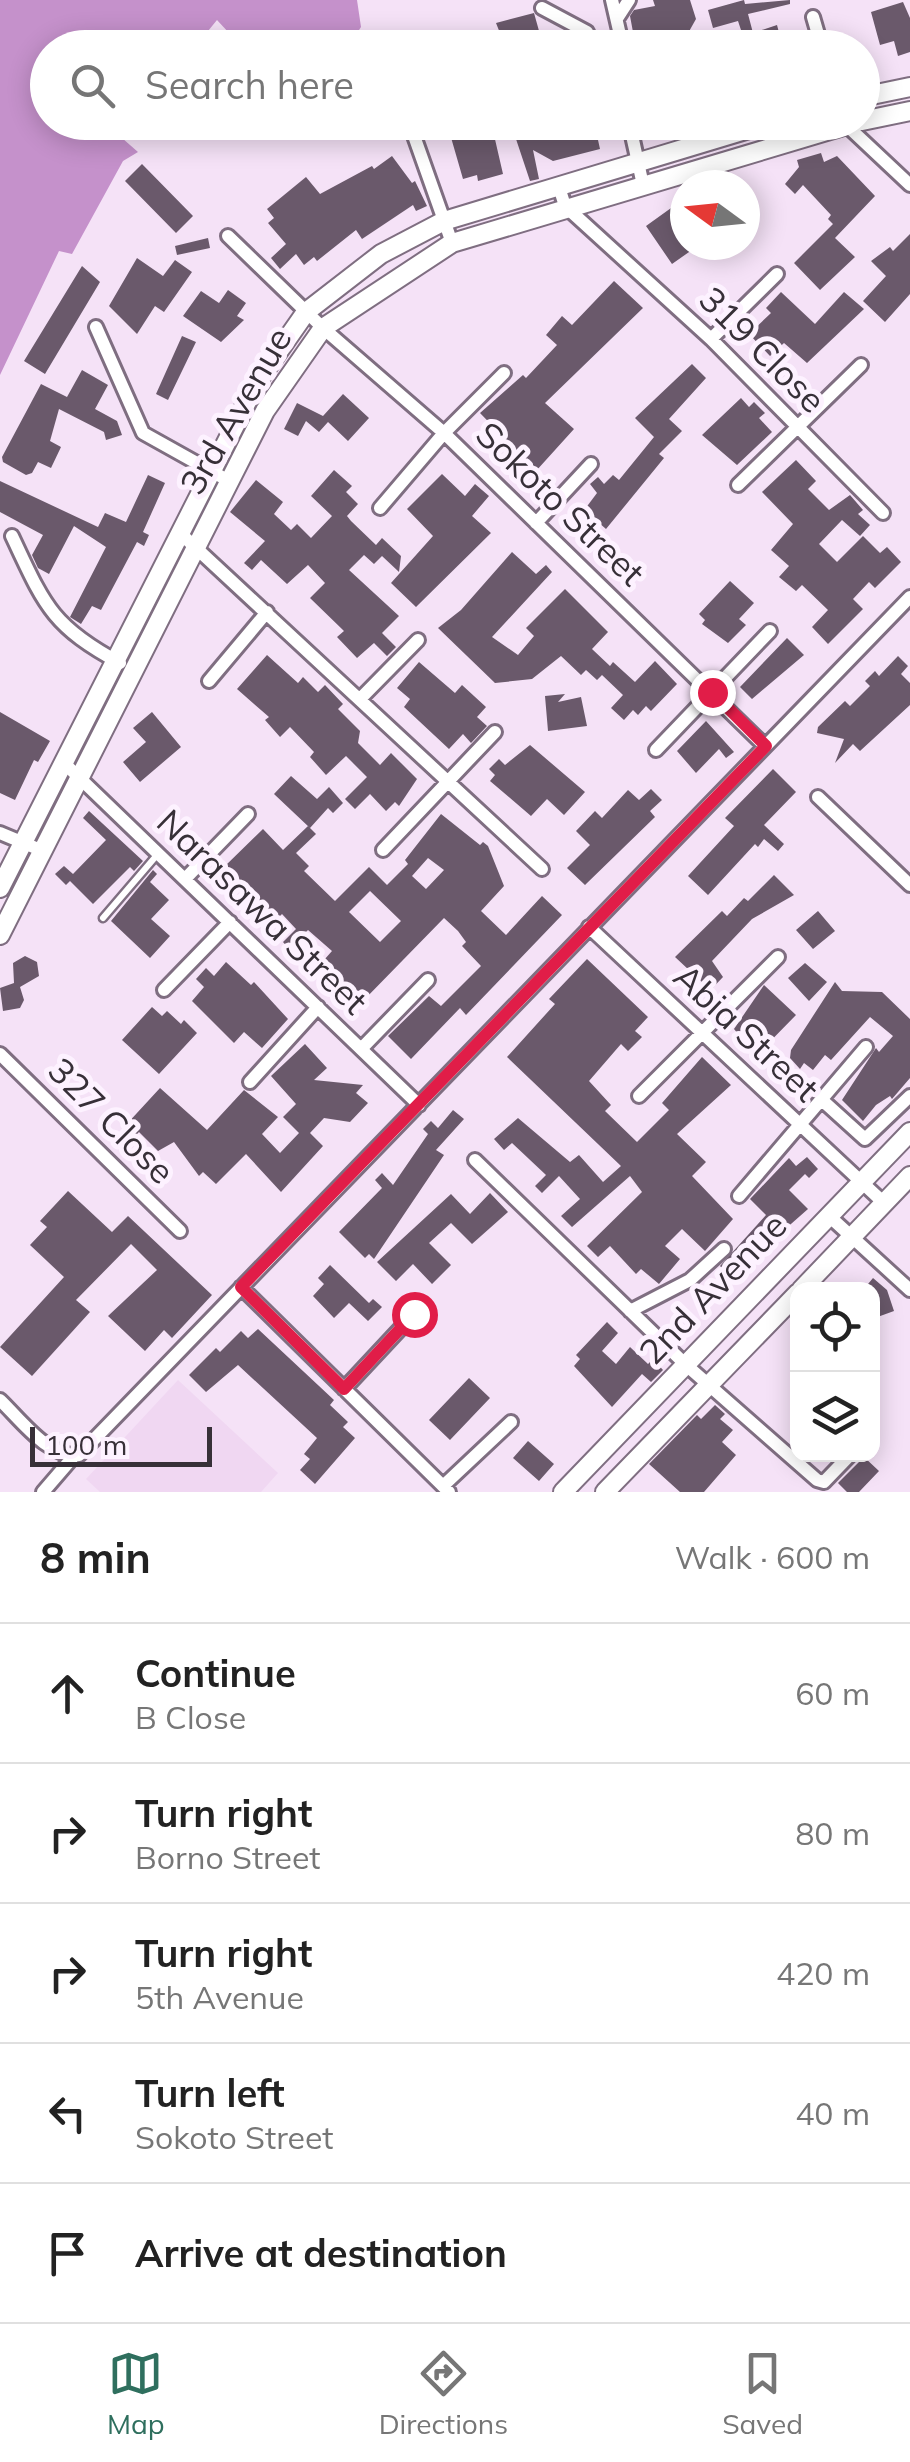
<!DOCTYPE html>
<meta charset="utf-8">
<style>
body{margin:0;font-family:Mulish,sans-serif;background:#f2f2f2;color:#222}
.controls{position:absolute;right:30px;bottom:30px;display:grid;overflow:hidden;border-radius:20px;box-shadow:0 5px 25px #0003}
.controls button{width:90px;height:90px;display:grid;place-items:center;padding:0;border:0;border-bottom:2px solid #e0e0e0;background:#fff;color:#222;font:50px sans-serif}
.compass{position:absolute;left:670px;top:170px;width:90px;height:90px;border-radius:50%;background:#fff;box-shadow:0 5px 25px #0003;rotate:285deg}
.scale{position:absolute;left:30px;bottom:25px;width:182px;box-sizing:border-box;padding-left:10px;border:5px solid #373038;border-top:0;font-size:28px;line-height:35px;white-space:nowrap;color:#373038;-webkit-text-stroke:8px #fdf2ff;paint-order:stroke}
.stop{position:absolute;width:30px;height:30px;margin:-22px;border:8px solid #e11d48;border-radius:50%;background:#fff}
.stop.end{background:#e11d48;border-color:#fff;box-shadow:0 2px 10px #0008}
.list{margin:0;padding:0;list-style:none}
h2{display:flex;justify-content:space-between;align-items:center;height:130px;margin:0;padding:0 40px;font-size:42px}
h2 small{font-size:32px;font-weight:400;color:#767676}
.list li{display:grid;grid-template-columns:65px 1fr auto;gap:30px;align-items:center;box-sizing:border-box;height:140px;padding:0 40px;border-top:2px solid #e0e0e0}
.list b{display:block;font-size:38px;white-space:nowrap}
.list p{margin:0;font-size:32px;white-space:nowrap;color:#767676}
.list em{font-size:32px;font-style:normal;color:#767676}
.icon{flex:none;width:55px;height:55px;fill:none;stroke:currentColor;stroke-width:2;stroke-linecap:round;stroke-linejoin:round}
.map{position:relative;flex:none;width:910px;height:1492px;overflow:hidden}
.search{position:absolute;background:#fff;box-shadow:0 5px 25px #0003;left:30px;right:30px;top:30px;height:110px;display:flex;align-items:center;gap:25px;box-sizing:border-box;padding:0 35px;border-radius:55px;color:#767676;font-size:38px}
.sheet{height:830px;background:#fff}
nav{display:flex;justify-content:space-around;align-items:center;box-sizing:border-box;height:140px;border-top:2px solid #e0e0e0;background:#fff;font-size:28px;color:#767676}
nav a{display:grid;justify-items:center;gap:5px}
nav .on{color:#2f6f5e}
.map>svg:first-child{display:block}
.built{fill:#f0d7f2}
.water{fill:#c591cb}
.building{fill:#6a596b;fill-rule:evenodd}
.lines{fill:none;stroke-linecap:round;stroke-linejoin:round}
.lane-casing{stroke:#7f6e81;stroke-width:11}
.street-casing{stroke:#7f6e81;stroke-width:18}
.secondary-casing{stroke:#7f6e81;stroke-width:22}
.lane{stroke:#fff;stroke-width:6}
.street{stroke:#fff;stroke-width:12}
.secondary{stroke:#fff;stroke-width:18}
.route{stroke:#e11d48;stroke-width:12}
.labels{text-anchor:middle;stroke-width:10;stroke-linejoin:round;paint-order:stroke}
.street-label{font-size:35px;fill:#373038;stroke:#fdf2ff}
</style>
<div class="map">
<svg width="910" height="1492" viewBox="0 0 910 1492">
<rect width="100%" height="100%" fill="#f5e2f7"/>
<!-- built -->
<path class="built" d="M178 1380 278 1473 261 1492H100L86 1479Z"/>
<!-- water -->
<path class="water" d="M0 0H357L361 27 348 47H242L217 20 195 47 48 48V122L134 123 122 138 138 152 123 161 72 254 59 251 0 375Z"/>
<!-- building -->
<path class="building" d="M653 0H690L696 19 687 35 636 48 630 16 634 10 655 6Z
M744 0 745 4 790 0V4L748 14 753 33 777 25 783 48H705L742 33 738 21 713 28 708 10Z
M903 2 910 18V52L898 56 894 41 880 45 871 12Z
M534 13 541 38 566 32 570 48H506L496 23Z
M491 122 503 174 478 181 477 175 463 179 450 134Z
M527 122H594L600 149 553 161 533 150 539 179 530 181 513 130Z
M821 153 824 162 837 156 875 196 835 238 855 257 820 290 794 263 833 224 828 219 831 215 803 185 795 194 785 184 799 167 797 160Z
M392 156 412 183 415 181 427 206 416 211 413 205 362 239 356 230 317 261 314 257 304 265 296 254 280 269 271 258 286 244 268 223 274 218 267 209 306 177 320 194 372 166 374 169Z
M142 164 193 216 176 233 125 181Z
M685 198V245H699L672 264 646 226Z
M910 234V294L885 322 863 301 886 276 871 261 890 247 893 251Z
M208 238 210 248 177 255 175 246Z
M137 258 163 276 175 260 192 272 164 312 155 306 137 334 109 306Z
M82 266 100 282 45 374 24 361Z
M614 281 643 308 545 403 574 429 536 471 480 413 523 375 526 378 557 345 546 335 562 316 572 325Z
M228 290 246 303 237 316 244 320 221 342 183 316 201 291 219 303Z
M781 292 815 324 844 292 864 309 807 363 784 343 770 356 749 334 771 313 766 308Z
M182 336 196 342 168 400 156 394Z
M692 364 706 378 669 419 682 431 659 454 664 458 606 529 598 522 584 536 573 525 597 493 590 484 598 477 604 484 613 475 619 480 654 437 635 418Z
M82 370 108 385 95 409 117 421 122 435 106 440 104 432 59 409 50 441 61 447 51 468 38 462 32 473 26 475 3 462 2 457 41 384 67 397Z
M343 394 369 418 348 441 328 422 319 432 306 421 298 436 284 429 297 403 323 416Z
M741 398 749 407 754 402 765 413 759 418 772 432 737 465 702 435Z
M796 460 816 481 808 489 829 510 850 495 863 510 858 514 870 525 860 536 842 520 819 544 837 562 863 536 880 553 887 547 901 562 875 588 869 582 853 599 863 609 828 644 812 627 828 610 802 585 796 591 779 577 789 566 771 550 793 524 762 492Z
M334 470 352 486 346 492 358 504 347 516 351 521 376 545 382 538 401 556 399 572 382 556 374 564 364 555 349 570 399 616 382 633 396 647 387 656 374 643 357 658 337 637 344 631 310 598 325 583 308 565 287 584 261 560 252 570 244 563 265 541 230 512 256 480 283 502 274 514 291 530 297 524 311 538 332 516 311 496Z
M442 474 465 496 475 484 489 496 472 516 491 533 416 607 391 583 433 536 407 509Z
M148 475 165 483 143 532 149 535 144 546 137 542 101 610 92 606 81 624 70 617 106 547 74 526 49 574 38 568 32 555 43 535 0 512V481L98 527 105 513 126 522Z
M512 552 536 574 546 565 552 572 492 637 518 655 534 636 526 628 565 589 608 632 592 649 610 666 613 662 635 682 655 661 677 684 651 711 646 706 638 715 633 710 624 720 611 708 623 695 602 675 597 680 586 670 581 675 561 656 532 679 495 683 438 628 461 610Z
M730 581 754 603 739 619 746 625 728 643 702 624 705 620 699 614Z
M787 638 804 655 752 699 740 687Z
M267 655 298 683 303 677 318 692 325 685 343 704 338 709 360 731 358 743 380 765 391 753 417 779 399 806 395 802 386 811 370 794 355 809 345 799 367 777 346 756 326 775 310 757 314 752 290 727 280 737 265 720 269 717 237 689Z
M898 656 908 666 901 674 910 683V705L860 751 853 744 835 763 844 739 817 733 818 727 845 701 850 706 870 686 865 681 875 671 879 676Z
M419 662 455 693 462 685 486 707 477 717 487 726 471 743 463 734 449 749 404 707 410 699 397 688Z
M565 694 558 702 581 697 587 726 548 731 545 696Z
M0 712 50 741 38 762 34 760 15 800 0 793Z
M152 712 181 747 140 782 123 762 146 742 133 728Z
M706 721 734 752 726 758 719 749 696 773 677 751Z
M530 745 585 792 564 815 547 799 531 816 490 781 495 775 489 769 499 759 505 765Z
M773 769 796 792 764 825 784 844 778 851 764 839 758 847 755 844 708 895 688 876 734 826 725 818Z
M291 776 317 799 329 787 343 803 333 813 328 808 310 828 274 794Z
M651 789 662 800 650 811 655 817 585 885 567 868 590 845 576 831 595 811 602 818 628 790 639 800Z
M89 811 143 861 134 871 130 867 93 904 70 881 66 885 55 874 64 866 73 874 106 840 83 818Z
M441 814 480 845 483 842 488 846 504 886 481 911 506 935 542 896 562 915 466 1015 460 1008 411 1059 388 1036 429 996 441 1006 481 966 462 946 466 942 458 931 444 918 361 1003 324 960 332 951 308 930 289 949 283 942 296 929 282 914 274 922 223 868 263 829 283 850 308 826 316 834 296 853 309 866 304 871 335 901 369 867 387 885 408 864 405 860ZM428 858 444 870 426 889 412 876ZM370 891 401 921 380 942 349 912Z
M153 870 157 874 150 882 169 900 151 919 170 936 150 958 111 921Z
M774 875 794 895 752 919 712 961 723 977 700 1001 693 994 704 984 675 957 722 911 727 916 744 898 748 901Z
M818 911 835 931 813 949 796 930Z
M25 956 37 962 39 976 20 987 24 1000 20 1008 3 1011 0 988 14 983 13 963Z
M587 959 648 1017 635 1031 642 1037 628 1051 621 1044 589 1081 611 1105 605 1111 637 1142 669 1110 662 1103 702 1057 731 1085 677 1134 706 1162 692 1176 733 1219 705 1251 682 1229 665 1246 680 1259 659 1284 641 1269 636 1274 610 1246 598 1257 587 1246 642 1192 630 1176 572 1227 561 1216 580 1199 559 1176 542 1193 535 1186 546 1175 512 1143 504 1150 494 1139 518 1118 570 1162 579 1155 603 1182 621 1166 507 1057 555 1004 549 999Z
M226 962 251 985 254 982 288 1019 262 1048 244 1032 234 1043 192 1001 204 987 196 979 206 968 214 976Z
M805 963 827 982 809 1001 788 978Z
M835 982 842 991 882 992 910 1019V1078L892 1099 890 1096 876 1105 863 1121 842 1100 876 1048 879 1052 893 1036 870 1017 831 1060 825 1055 813 1070 804 1063 800 1069 790 1058 791 1050Z
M764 985 796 1015 756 1056 734 1029Z
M152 1007 162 1016 167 1011 181 1024 184 1020 197 1033 159 1074 122 1040Z
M305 1044 327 1068 314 1080 363 1085 356 1093 368 1103 350 1122 324 1118 310 1133 323 1146 281 1192 246 1154 216 1184 203 1172 199 1176 174 1142 158 1151 139 1132 135 1136 125 1126 160 1088 207 1130 244 1090 278 1117 262 1134 280 1153 299 1133 283 1117 296 1104 271 1076Z
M453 1110 464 1119 436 1150 444 1155 374 1259 369 1254 365 1258 339 1232 382 1188 375 1180 382 1173 393 1185 428 1134 423 1129 431 1121 438 1128Z
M807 1157 818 1169 809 1178 805 1174 789 1190 808 1209 731 1277 720 1266 766 1215 750 1199 789 1158 796 1166Z
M68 1191 112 1232 128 1216 212 1295 172 1338 164 1330 145 1351 108 1316 157 1270 131 1244 76 1300 90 1312 32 1376 0 1347 64 1277 30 1245 47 1227 40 1221Z
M490 1193 508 1212 472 1244 451 1223 429 1243 451 1265 432 1284 413 1264 396 1281 377 1262 451 1194 470 1214Z
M330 1265 369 1303 373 1299 382 1307 368 1321 349 1303 334 1318 313 1296 324 1284 318 1278Z
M873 1278 887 1290 894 1311 872 1319V1290H863Z
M607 1322 618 1333 602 1351 616 1364 630 1347 648 1364 653 1359 663 1370 651 1382 642 1374 612 1407 574 1366 580 1359 576 1355Z
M258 1329 334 1400 330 1405 348 1422 343 1427 355 1438 315 1484 300 1470 310 1459 304 1454 317 1438 238 1365 206 1392 189 1375 216 1348 220 1352 241 1331 248 1338Z
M469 1378 490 1398 450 1440 429 1420Z
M715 1405 725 1414 720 1419 733 1430 722 1442 736 1455 704 1492H680L649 1464 697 1415 701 1419Z
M528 1441 554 1464 539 1481 513 1458Z
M864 1457 879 1471 859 1492H847L838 1483Z"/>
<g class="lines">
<defs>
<path id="lane" d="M103 918 157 855"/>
<path id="street" d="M612 0 623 48
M542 8 587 32 594 48
M618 17 629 0
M813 17 822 48
M629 122 643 185
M843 122 910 185
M413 133 452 243
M559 187 565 206 711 339 883 513
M228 236 323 328 444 433 765 746
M96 327 143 433 229 481
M711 339 777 274
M738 485 861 365
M380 508 444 433 504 373
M536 523 591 464
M181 534 542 869
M12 536C44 604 51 626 120 663
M209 681 267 612
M360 699 418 640
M656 750 770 631
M64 763 419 1105
M818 797 910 885
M0 833 43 851
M383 850 495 732
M185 879 248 814
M589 927 884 1203
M164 990 230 922
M361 1049 428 980
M0 1054 180 1231
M250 1082 318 1007
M639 1096 778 957
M823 1101 865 1139 910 1096
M475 1160 685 1364 817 1480 824 1482 851 1454
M739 1196 866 1047
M829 1216 910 1290
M241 1287 449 1492
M630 1311 690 1280 724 1249
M344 1389 414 1314
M0 1400C21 1420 48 1458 79 1455L910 597
M443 1486 511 1422
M43 1492 74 1456"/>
<path id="secondary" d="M862 97 910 87
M862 121 910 111
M0 888 257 382 306 312 381 254 444 221 772 122
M0 935 265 411 323 328 452 243 857 122
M801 1290 910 1176
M563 1492 910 1132
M605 1492 798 1293"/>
</defs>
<!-- lane casing -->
<use href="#lane" class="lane-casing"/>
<!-- street casing -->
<use href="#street" class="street-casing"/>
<!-- secondary casing -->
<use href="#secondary" class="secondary-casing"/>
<!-- lane -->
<use href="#lane" class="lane"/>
<!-- street -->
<use href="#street" class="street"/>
<!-- secondary -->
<use href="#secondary" class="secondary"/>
</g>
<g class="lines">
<!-- route -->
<path class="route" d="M414 1314 344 1389 241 1287 766 746 712 692"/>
</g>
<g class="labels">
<!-- street labels -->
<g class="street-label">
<text transform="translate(762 350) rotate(45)" y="12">319 Close</text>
<text transform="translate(236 411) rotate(-60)" y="12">3rd Avenue</text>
<text transform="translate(560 504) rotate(44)" y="12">Sokoto Street</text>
<text transform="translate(262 912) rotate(44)" y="12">Narasawa Street</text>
<text transform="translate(746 1033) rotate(43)" y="12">Abia Street</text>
<text transform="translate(111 1121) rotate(45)" y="12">327 Close</text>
<text transform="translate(713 1289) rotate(-46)" y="12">2nd Avenue</text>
</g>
</g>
</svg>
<div class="controls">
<button><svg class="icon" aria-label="locate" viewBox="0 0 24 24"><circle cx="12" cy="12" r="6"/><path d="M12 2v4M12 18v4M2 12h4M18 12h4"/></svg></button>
<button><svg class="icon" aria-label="layers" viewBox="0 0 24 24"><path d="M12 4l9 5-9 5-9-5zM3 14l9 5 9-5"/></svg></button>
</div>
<svg class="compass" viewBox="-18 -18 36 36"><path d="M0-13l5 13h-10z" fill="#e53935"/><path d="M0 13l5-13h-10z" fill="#767676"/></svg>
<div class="scale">100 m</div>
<div class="stop" style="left:414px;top:1314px"></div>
<div class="stop end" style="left:712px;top:692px"></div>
<div class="search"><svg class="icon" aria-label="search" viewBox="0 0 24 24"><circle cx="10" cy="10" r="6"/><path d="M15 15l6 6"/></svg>Search here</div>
</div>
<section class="sheet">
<h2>8 min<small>Walk · 600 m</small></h2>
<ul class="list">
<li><svg class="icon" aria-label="ahead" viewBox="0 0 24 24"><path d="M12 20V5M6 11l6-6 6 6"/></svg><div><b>Continue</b><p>B Close</p></div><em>60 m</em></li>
<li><svg class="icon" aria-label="right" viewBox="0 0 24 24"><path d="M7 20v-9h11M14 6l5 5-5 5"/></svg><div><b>Turn right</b><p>Borno Street</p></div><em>80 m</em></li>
<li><svg class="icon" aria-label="right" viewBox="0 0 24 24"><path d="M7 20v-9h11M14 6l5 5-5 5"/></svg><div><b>Turn right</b><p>5th Avenue</p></div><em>420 m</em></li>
<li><svg class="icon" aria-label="left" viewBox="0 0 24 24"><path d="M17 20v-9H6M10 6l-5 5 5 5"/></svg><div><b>Turn left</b><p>Sokoto Street</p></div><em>40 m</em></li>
<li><svg class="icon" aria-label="arrive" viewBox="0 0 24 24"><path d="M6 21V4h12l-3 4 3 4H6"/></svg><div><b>Arrive at destination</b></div></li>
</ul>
</section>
<nav>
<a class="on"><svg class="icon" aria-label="map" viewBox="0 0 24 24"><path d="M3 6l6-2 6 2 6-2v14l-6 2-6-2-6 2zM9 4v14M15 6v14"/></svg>Map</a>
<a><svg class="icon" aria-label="directions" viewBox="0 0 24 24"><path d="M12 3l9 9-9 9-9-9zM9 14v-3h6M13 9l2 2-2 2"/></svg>Directions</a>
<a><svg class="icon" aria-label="saved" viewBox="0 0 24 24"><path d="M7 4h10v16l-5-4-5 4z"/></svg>Saved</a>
</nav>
